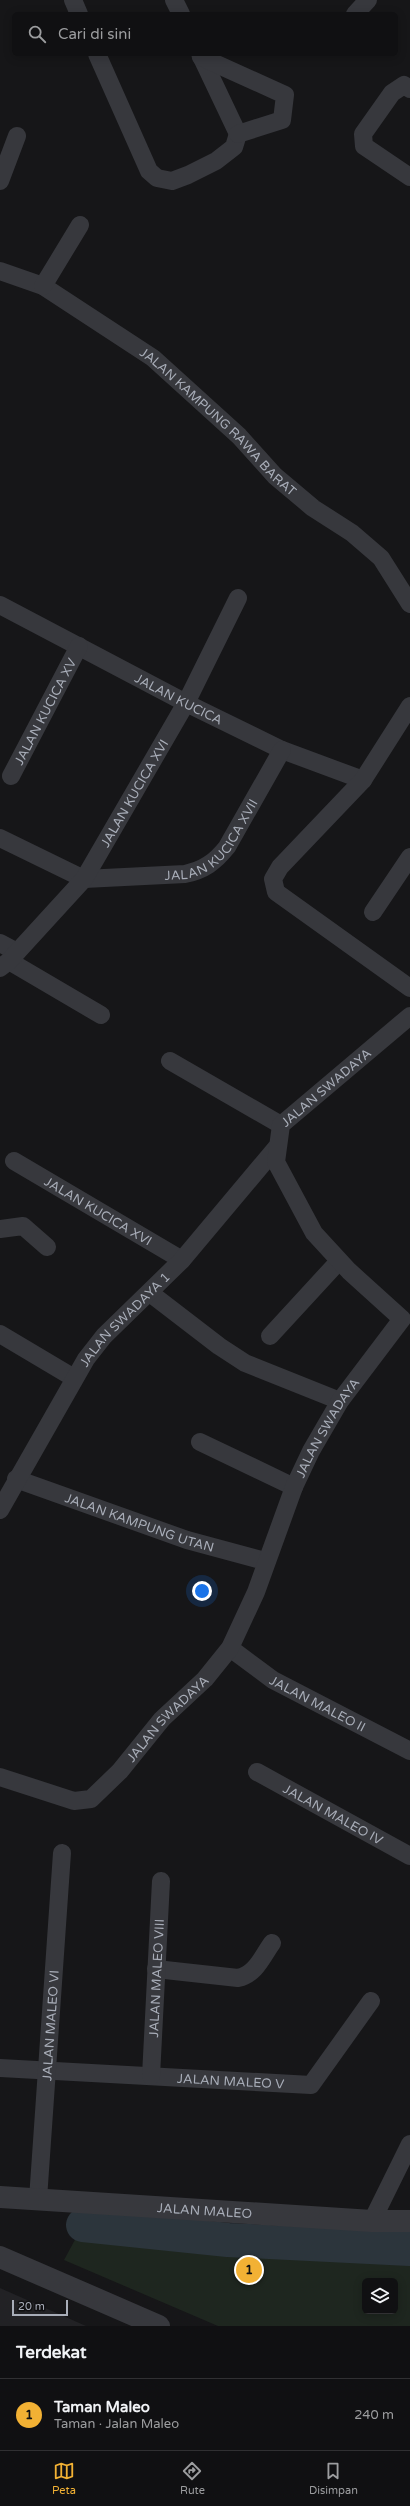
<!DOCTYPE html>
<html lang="id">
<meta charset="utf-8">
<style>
body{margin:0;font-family:"Varela Round",sans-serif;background:#19191b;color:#f1f3f6}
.controls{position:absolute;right:12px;bottom:12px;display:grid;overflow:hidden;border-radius:6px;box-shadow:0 2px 10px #0003}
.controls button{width:36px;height:36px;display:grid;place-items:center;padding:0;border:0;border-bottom:1px solid #303032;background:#101012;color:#f1f3f6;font:20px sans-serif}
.scale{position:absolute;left:12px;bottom:10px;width:56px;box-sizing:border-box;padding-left:4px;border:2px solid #a8adb8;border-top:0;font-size:11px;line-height:14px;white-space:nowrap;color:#a8adb8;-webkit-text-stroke:3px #111113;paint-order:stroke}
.you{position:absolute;left:202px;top:1591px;width:14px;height:14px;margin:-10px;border:3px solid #fff;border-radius:50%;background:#1a73e8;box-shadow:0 0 0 6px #1a73e833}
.badge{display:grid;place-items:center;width:26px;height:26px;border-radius:50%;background:#f2b134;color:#111;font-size:13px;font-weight:700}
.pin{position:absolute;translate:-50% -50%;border:2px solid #fff;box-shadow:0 1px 4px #0006}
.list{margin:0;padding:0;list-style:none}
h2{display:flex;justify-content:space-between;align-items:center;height:52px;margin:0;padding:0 16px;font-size:17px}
h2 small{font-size:13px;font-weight:400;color:#9c9d9f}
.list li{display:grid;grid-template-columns:26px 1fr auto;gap:12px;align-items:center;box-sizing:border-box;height:72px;padding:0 16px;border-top:1px solid #303032}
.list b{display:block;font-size:15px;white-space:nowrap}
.list p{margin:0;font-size:13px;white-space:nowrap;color:#9c9d9f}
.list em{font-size:13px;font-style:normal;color:#9c9d9f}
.icon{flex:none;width:22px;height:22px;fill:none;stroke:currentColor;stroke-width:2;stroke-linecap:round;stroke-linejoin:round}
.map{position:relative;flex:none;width:410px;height:2326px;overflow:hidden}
.search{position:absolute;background:#101012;box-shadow:0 2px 10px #0003;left:12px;right:12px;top:12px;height:44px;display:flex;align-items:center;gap:10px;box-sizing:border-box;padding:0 14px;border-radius:6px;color:#9c9d9f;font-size:15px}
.sheet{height:124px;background:#101012}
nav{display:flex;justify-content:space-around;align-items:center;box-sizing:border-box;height:56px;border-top:1px solid #303032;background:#101012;font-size:11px;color:#9c9d9f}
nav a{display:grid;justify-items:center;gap:2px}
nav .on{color:#f2b134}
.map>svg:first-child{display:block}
.built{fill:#222225}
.green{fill:#1e261f;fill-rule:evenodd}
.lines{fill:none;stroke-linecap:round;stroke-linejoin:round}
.river{stroke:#2c353c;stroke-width:34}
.minor{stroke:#37383d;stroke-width:18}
.tertiary{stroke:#37383d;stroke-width:22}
.labels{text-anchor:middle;stroke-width:3.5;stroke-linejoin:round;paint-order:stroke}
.street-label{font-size:13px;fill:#a8adb8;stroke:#111113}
</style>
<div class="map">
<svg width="410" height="2326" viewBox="0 0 410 2326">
<rect width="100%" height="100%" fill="#161618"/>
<!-- built -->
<path class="built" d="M0 2288 86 2326H0Z"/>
<!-- green -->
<path class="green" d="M83 2225 410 2248V2326H218L64 2260ZM365 2281H395V2311H365Z"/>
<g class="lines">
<!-- river -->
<path class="river" d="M83 2225 228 2240 410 2249"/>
<!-- minor -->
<g class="minor">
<path d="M73 0 79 14"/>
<path d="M174 0 181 14"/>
<path d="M355 14 368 0"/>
<path d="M97 54 149 171 157 178 172 181 188 175 216 161 234 147 238 134"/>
<path d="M200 54 238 134"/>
<path d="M201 57 285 95 282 120 238 134"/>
<path d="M410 89 404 85 392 93 363 134 364 146 410 177"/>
<path d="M0 181 17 136"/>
<path id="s1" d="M0 271 43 286 153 358 239 436 275 476 313 508 352 533 381 558 410 604"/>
<path d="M43 286 80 225"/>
<path id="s2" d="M0 605 186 703 282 750 363 780"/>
<path d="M410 706 363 780 280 867 273 879 276 892 410 988"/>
<path id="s3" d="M11 776 79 646"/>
<path id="s4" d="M0 838 84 879 185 874C204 870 215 862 227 847L282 750"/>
<path d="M373 912 410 857"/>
<path d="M0 943 17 952"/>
<path d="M9 961 101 1015"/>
<path id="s5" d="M0 968 9 961 84 879 186 703 238 598"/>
<path d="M170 1061 281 1125"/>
<path id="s6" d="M14 1161 182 1260"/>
<path d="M0 1229 23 1226 47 1247"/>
<path d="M150 1293 219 1346 245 1363 340 1401"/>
<path d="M0 1334 74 1378"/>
<path d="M270 1336 339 1261"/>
<path d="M200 1442 294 1487"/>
<path id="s7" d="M16 1479 187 1540 265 1561"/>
<path id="s8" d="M0 1510 86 1359 104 1336 182 1260 276 1148"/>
<path id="s9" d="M230 1648 273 1680 410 1751"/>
<path id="s10" d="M257 1772 410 1856"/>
<path id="s11" d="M0 1777 74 1801 91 1799 120 1771 162 1719 205 1679 230 1648 256 1592 294 1487 311 1451 340 1401 402 1319 349 1271 314 1233 276 1162 281 1125 410 1016"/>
<path d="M156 1969 238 1978C256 1974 262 1957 272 1943"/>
<path id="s12" d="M0 2068 311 2085 371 2001"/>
<path id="s13" d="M151 2076 161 1881"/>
<path id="s14" d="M38 2199 62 1853"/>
<path d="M372 2221 410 2144"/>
</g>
<!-- tertiary -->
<g class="tertiary">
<path id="s15" d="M0 2197 372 2221H410"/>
<path d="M0 2257 159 2326"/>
</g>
</g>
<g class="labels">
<!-- street labels -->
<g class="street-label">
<text dy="5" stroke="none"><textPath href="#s1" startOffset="268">JALAN KAMPUNG RAWA BARAT</textPath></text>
<text dy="5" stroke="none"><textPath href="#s2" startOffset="202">JALAN KUCICA</textPath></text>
<text dy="5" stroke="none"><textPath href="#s3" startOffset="73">JALAN KUCICA XV</textPath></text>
<text dy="5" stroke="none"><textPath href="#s5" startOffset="222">JALAN KUCICA XVI</textPath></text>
<text dy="5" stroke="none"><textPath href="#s4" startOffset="237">JALAN KUCICA XVII</textPath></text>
<text dy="5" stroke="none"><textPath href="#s11" startOffset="974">JALAN SWADAYA</textPath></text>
<text dy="5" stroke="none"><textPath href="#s6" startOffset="98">JALAN KUCICA XVI</textPath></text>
<text dy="5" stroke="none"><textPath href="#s8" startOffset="229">JALAN SWADAYA 1</textPath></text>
<text dy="5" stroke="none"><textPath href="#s11" startOffset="542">JALAN SWADAYA</textPath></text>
<text dy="5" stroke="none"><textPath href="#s7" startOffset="131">JALAN KAMPUNG UTAN</textPath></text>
<text dy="5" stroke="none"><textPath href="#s9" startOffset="104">JALAN MALEO II</textPath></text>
<text dy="5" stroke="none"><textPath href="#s11" startOffset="206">JALAN SWADAYA</textPath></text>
<text dy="5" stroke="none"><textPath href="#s10" startOffset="87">JALAN MALEO IV</textPath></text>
<text dy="5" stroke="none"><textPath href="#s13" startOffset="98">JALAN MALEO VIII</textPath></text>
<text dy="5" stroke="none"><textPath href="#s14" startOffset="174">JALAN MALEO VI</textPath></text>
<text dy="5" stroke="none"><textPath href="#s12" startOffset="231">JALAN MALEO V</textPath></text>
<text dy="5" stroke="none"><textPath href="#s15" startOffset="205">JALAN MALEO</textPath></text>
</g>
</g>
</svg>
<div class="controls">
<button><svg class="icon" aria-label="layers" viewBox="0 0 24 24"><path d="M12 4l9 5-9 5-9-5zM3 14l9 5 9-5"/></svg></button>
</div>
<div class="scale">20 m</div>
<div class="you"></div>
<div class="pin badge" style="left:249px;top:2270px">1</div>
<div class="search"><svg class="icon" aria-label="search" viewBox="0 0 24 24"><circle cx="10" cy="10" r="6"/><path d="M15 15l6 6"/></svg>Cari di sini</div>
</div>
<section class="sheet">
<h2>Terdekat<small></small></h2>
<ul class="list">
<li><span class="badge">1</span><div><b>Taman Maleo</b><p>Taman · Jalan Maleo</p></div><em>240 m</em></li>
</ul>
</section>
<nav>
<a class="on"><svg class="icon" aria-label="map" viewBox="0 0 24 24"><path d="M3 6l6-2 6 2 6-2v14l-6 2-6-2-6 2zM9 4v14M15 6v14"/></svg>Peta</a>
<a><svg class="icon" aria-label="directions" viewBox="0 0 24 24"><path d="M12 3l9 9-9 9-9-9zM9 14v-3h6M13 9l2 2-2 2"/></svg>Rute</a>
<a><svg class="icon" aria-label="saved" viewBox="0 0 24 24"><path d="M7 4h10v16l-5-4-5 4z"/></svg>Disimpan</a>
</nav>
